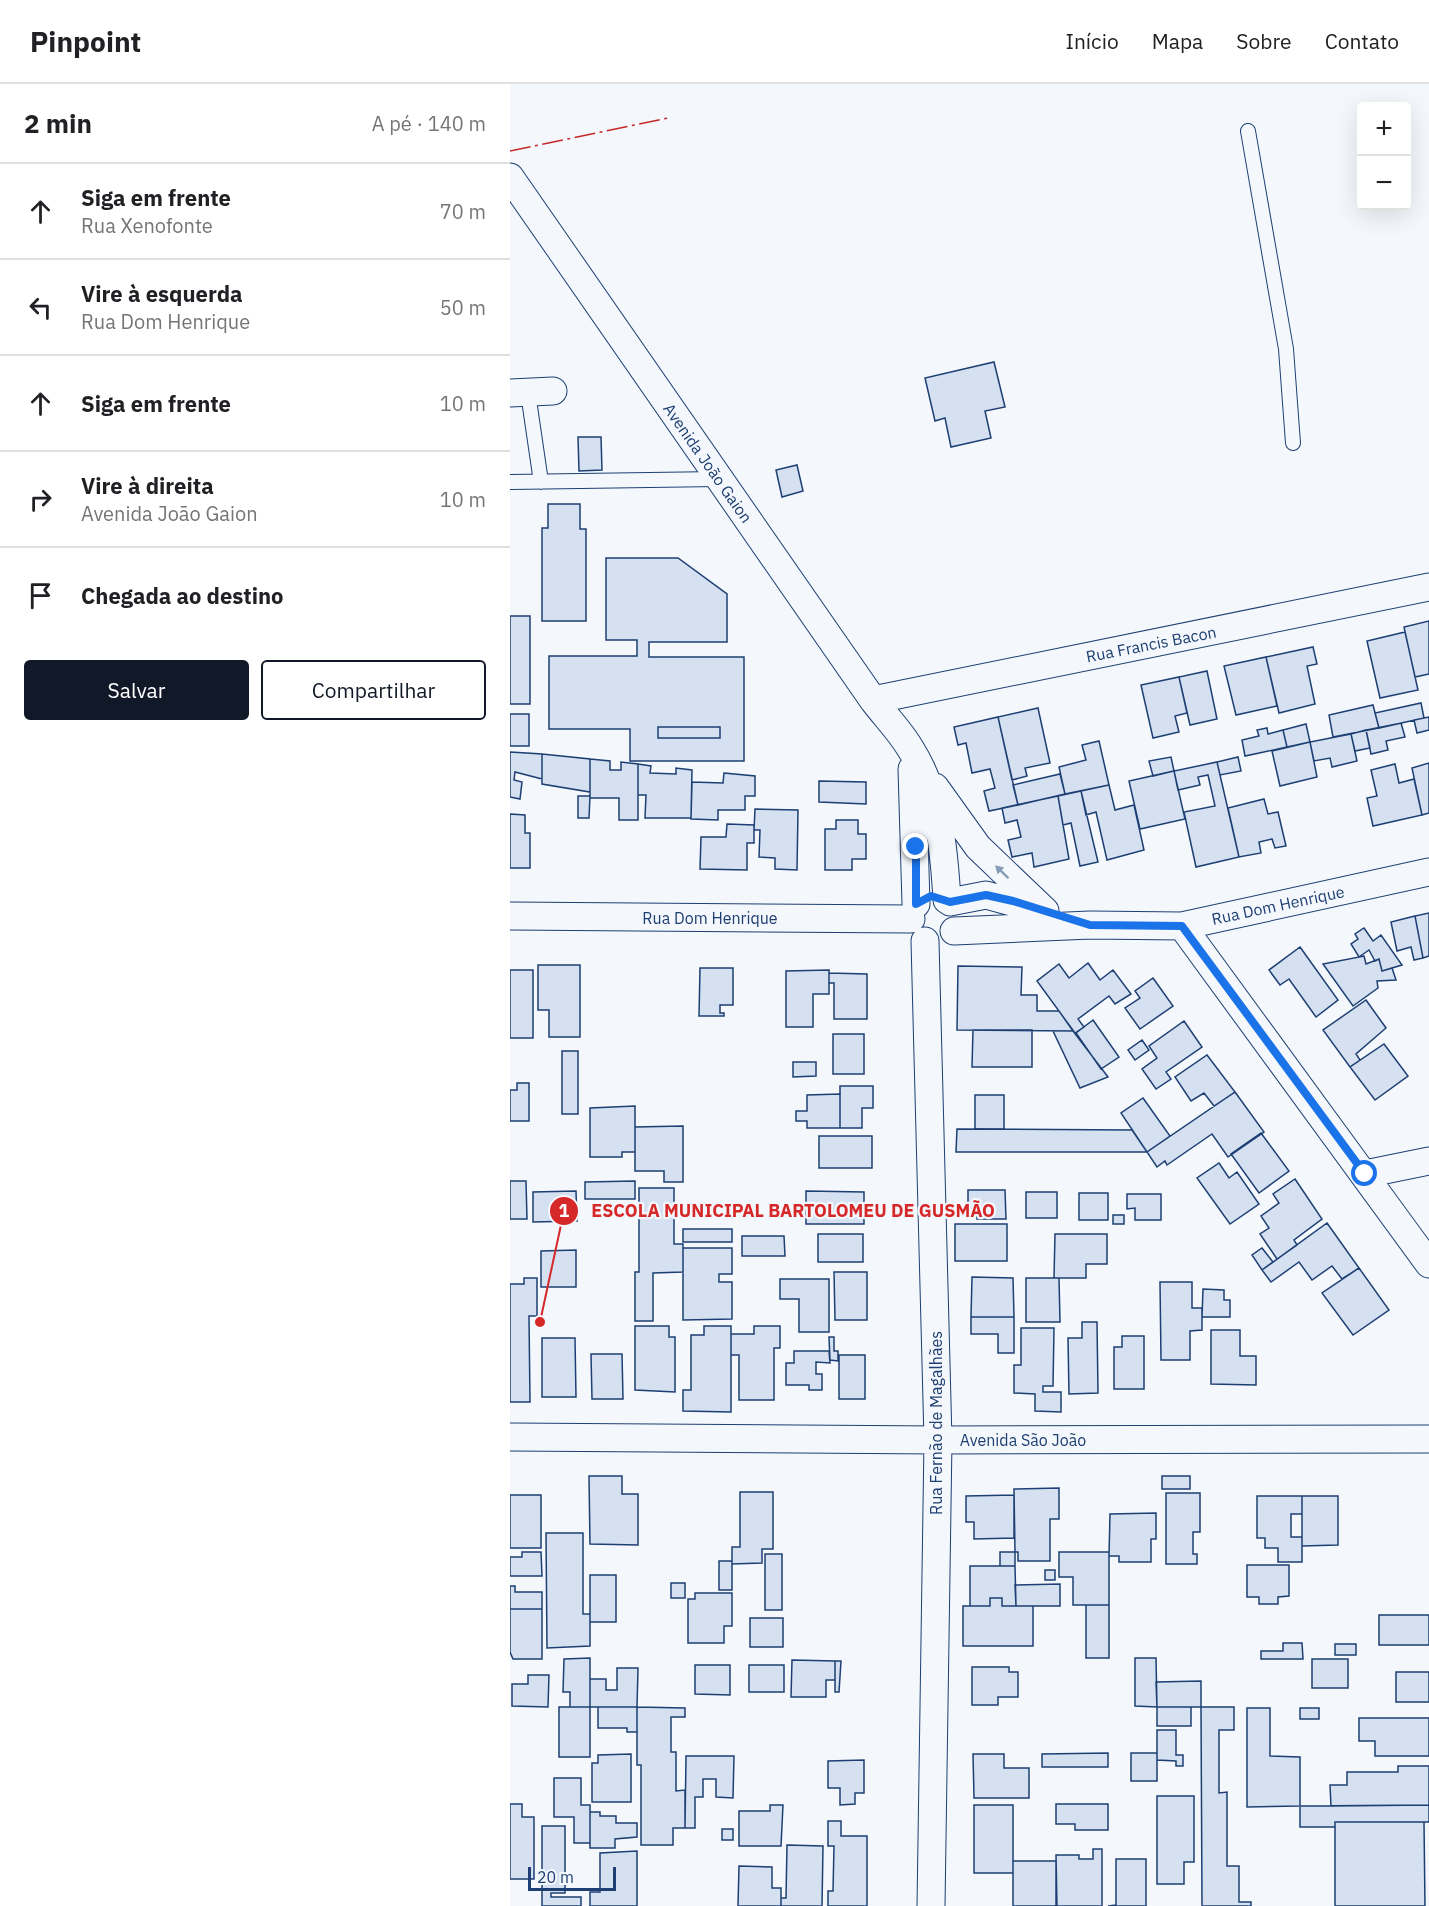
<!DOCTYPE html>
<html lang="pt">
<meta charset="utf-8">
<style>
body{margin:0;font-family:"IBM Plex Sans",sans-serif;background:#f6f6f6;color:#202124}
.controls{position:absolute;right:18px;top:18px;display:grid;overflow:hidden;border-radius:6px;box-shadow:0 6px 24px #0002}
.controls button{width:54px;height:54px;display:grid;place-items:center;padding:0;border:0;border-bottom:2px solid #e0e0e0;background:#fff;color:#202124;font:30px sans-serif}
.scale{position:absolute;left:18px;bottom:15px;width:88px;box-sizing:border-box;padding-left:6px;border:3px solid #1d3f73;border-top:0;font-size:16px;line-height:21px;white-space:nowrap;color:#1d3f73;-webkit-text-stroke:4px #f4f7fb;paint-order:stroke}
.stop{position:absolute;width:18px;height:18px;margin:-14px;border:4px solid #1a73e8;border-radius:50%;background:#fff}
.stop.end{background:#1a73e8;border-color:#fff;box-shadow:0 2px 6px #0008}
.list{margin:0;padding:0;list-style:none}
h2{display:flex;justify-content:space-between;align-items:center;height:78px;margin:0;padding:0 24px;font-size:26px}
h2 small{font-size:20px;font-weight:400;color:#757577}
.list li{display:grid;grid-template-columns:39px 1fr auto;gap:18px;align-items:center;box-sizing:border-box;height:96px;padding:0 24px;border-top:2px solid #e0e0e0}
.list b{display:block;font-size:22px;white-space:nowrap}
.list p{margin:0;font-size:20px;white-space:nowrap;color:#757577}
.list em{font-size:20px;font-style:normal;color:#757577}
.actions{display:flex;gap:12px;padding:18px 24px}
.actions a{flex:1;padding:14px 0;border:2px solid #111827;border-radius:6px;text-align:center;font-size:21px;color:#111827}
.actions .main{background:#111827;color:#fff}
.icon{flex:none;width:33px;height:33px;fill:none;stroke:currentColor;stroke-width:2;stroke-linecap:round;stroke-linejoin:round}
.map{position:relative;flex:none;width:919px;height:1822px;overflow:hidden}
header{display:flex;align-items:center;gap:36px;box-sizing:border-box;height:84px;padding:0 30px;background:#fff;border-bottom:2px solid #e0e0e0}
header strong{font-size:28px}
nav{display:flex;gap:33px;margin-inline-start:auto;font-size:21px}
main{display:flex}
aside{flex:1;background:#fff}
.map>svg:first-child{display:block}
.building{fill:#d5e0f0;stroke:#1d3f73;stroke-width:1.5}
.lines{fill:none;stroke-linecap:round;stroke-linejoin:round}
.lane-casing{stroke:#1d3f73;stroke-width:16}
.street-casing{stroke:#1d3f73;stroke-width:29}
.lane{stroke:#f4f7fb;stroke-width:14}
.street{stroke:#f4f7fb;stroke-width:27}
.power{stroke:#c62828;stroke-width:1.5;stroke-dasharray:21 4.5 3 4.5;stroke-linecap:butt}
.oneway{fill:#889bb7}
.route{stroke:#1a73e8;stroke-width:8}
.labels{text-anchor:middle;stroke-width:4.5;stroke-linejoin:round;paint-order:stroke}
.street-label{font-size:16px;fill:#1d3f73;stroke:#f4f7fb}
.leader{fill:none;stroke:#d62828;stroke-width:2}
.callout-dot{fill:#d62828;stroke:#f4f7fb;stroke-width:2}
.mark-label{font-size:18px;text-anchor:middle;font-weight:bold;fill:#fff}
.callout-label{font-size:18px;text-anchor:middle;font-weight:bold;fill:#d62828;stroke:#f4f7fb;stroke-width:4.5;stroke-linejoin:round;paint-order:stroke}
</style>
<header>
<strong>Pinpoint</strong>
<nav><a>Início</a><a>Mapa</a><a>Sobre</a><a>Contato</a></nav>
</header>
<main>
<aside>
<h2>2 min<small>A pé · 140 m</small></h2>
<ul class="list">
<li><svg class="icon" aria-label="ahead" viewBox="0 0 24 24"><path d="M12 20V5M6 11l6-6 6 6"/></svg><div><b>Siga em frente</b><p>Rua Xenofonte</p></div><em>70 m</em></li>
<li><svg class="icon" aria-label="left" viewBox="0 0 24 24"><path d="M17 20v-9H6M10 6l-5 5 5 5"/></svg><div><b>Vire à esquerda</b><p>Rua Dom Henrique</p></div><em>50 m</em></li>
<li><svg class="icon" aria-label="ahead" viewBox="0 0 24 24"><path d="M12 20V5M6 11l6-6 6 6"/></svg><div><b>Siga em frente</b></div><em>10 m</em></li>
<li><svg class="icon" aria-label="right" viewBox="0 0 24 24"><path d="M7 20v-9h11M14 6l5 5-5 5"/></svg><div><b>Vire à direita</b><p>Avenida João Gaion</p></div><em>10 m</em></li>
<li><svg class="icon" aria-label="arrive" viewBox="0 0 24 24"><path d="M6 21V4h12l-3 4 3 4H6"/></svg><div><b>Chegada ao destino</b></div></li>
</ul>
<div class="actions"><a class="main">Salvar</a><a>Compartilhar</a></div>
</aside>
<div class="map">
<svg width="919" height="1822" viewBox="0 0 919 1822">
<rect width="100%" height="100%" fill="#f4f7fb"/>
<!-- building -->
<path class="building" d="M484 278 495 323 475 327 481 354 441 363 435 334 425 337 415 294Z
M68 353H91L92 386 69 387Z
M287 381 293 407 272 413 266 386Z
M38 420H70V445H76V537H32V444H38Z
M96 474H168L217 510V558H139V573H234V677H120V645H39V572H127V556H96Z
M0 532H20V620H0Z
M919 537V590L905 593 894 543Z
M895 548 908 606 870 614 857 557Z
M803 563 807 580 797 582 805 620 769 629 756 573Z
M756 573 767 622 726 631 714 582Z
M697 587 707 635 680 641 669 593Z
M669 593 677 629 665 632 669 648 643 654 631 601Z
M911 619 914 634 869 644 865 629Z
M863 621 869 644 823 653 819 631Z
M528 624 540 679 515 684 517 692 502 696 488 633Z
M0 630H19V662H0Z
M488 633 508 721 479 727 474 707 485 704 480 685 462 689 456 659 448 661 444 643Z
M919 633V646L907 649 904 636Z
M891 639 895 653 876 657 878 666 861 670 856 646Z
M796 640 800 658 777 663 773 646Z
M148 643H210V654H148Z
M757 644 758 650 773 646 777 663 735 672 732 656 749 652 747 646Z
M856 646 860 664 845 667 841 650Z
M841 650 847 677 822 683 820 674 804 677 800 658Z
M589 657 599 701 555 710 549 683 576 676 572 661Z
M800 658 807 693 770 702 762 667Z
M0 668 32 670V695L5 688 4 696 12 698 10 715 0 713Z
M32 670 80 675V708L32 700Z
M661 673 664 687 643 692 639 677Z
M728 673 731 687 710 691 707 678Z
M80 675 100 677V686H111V678L128 680V736H109V714H80Z
M707 678 729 773 686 783 674 728 705 722 698 691 688 693 690 701 668 706 664 687Z
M919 679V729L912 731 902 684Z
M128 680 141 682 140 689 166 690V684L182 686 181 734H135L136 711H128Z
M885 680 889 699 904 695 912 731 863 742 857 714 867 712 861 686Z
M664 687 675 735 630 745 619 697Z
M214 689 245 692V712H235V726H208V736L181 735 182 698 213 699Z
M550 690 555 710 508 721 503 701Z
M309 697 356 698V720L309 718Z
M599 701 605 726 624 721 634 766 597 776 586 728 576 731 571 707Z
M571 707 588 778 570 782 561 739 553 741 548 712Z
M68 712H80L79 734H68Z
M548 712 559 775 524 783 522 769 502 773 498 756 511 753 507 736 495 739 492 724Z
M754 715 758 730 768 728 776 762 765 764 762 755 749 758 751 769 729 773 718 724Z
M245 725 288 726 287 786 265 785V774L249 773 250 746H244Z
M0 730 15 731V749H20V784H0Z
M326 736H348V750H356V775H342V786H315V745H326Z
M217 740 244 741V759H237V786L190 785 191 753H216Z
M919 829V872L913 874 905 832Z
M905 832 913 874 904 876 901 863 887 867 881 838Z
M854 844 863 857 871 851 892 881 872 887 869 875 865 877 859 866 849 873 841 860 848 855 845 850Z
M790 863 828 916 806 933 779 895 770 901 759 886Z
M854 872 856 880 869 875 872 887 882 884 886 896 867 897 868 904 843 922 813 880Z
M578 879 590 896 603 886 621 910 605 920 599 912 568 935 574 943 565 949 527 897 549 880 559 894Z
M28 881H70V953H39V926H28Z
M448 882 512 883 511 911H527V927H549L563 947 447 946Z
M190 884H223V921H210V929H214V932H189Z
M0 886H23V954H0Z
M319 886V910H303V943H276V887Z
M319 889 357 890V935H324V899H319Z
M643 894 663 922 630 945 615 924 630 914 625 907Z
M856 916 876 944 846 970 850 976 840 983 813 946Z
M583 936 609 973 591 985 566 949Z
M674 937 692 963 656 988 661 995 646 1005 632 985 647 974 639 962Z
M463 946H522V983H462Z
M543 947H563L598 993 570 1004Z
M323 950H354V990H323Z
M632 956 639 966 625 976 618 966Z
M874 960 898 992 865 1016 840 983Z
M52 967H68V1030H52Z
M697 971 725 1008 704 1022 694 1009 681 1017 665 993Z
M283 978H306V992L283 993Z
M7 999H19V1037H0V1006H7Z
M330 1002H363V1024H352V1044H330Z
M725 1008 754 1048 718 1073 702 1050 657 1081 655 1077 647 1083 637 1068Z
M330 1010V1044H297V1037H286V1027H297V1011Z
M465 1011H494V1045H465Z
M633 1014 660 1052 637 1068 611 1029Z
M125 1022V1068H112V1073H80V1024Z
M173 1042V1098H154V1087H125V1043Z
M447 1045 622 1046 637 1068H446Z
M751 1049 779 1087 749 1109 721 1070Z
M309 1052H362V1084H309Z
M709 1079 719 1094 727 1088 749 1120 720 1140 687 1094Z
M785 1095 812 1135 784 1156 787 1161 767 1175 750 1150 759 1144 751 1132 769 1119 763 1110Z
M0 1097H16L17 1135H0Z
M125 1097V1115H75V1098Z
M129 1104H164V1160H173V1188L143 1189V1237H125V1188H129Z
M458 1106H495L496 1135H467V1127H458Z
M66 1107 67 1137 23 1138V1108Z
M296 1107 354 1108V1140H296Z
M516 1108H547V1134H516Z
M569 1109H598V1136H569Z
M617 1110H651V1136H625V1124L617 1125Z
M603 1131H614V1140H603Z
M817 1139 849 1184 832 1195 822 1182 802 1196 789 1178 761 1198 752 1186Z
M445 1140H497V1177H445Z
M173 1145H222V1158H173Z
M308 1150H353V1178H308Z
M545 1150H597V1180H576V1194H544Z
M232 1152H274L275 1172H232Z
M173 1164H222V1190H209V1198H222V1235L173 1236Z
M752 1164 763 1178 752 1186 742 1171Z
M66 1166V1203H31V1167Z
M849 1184 879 1226 843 1251 812 1209Z
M324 1188H357V1236H325Z
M462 1193 503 1194 504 1233H461Z
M14 1194H27V1232H19L20 1318H0V1200H14Z
M516 1194H549L550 1238H516Z
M270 1195H319V1248H289V1215H270Z
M650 1198H682V1224H692V1246L680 1247V1276H651Z
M693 1205 714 1206V1216H720V1233H692Z
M461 1233H504V1269H488V1250H461Z
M572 1238H587L588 1309 559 1310 558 1254H572Z
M125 1242H159V1253H165V1308L125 1306Z
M194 1242H221V1328L173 1327V1306H181V1251H194Z
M244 1242H270V1264H264V1316H229V1271H221V1250H244Z
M511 1244H544L543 1302H533V1308H551V1328L525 1327V1310L504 1309V1281H511Z
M701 1246H730V1272H746V1301L701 1300Z
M612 1252H634V1305H604V1263H612Z
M319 1253H324V1267H328V1277L320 1276Z
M32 1254H65L66 1313H32Z
M284 1267H319L320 1279 306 1278V1290H312V1306H299V1301H276V1279H284Z
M81 1270H112L113 1315H82Z
M329 1271H355V1315H329Z
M79 1392H112V1410H128V1461L80 1460Z
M652 1392H680V1405H652Z
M549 1404V1435H540V1477H508V1468H505L504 1405Z
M230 1408H263V1465H252V1479L222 1480V1463H230Z
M656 1409H690V1448H683V1470H687V1480H656Z
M0 1411H31V1464H0Z
M504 1411V1454L464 1455V1438H456V1412Z
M747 1412H792V1430H781V1453H792V1478H768V1464H755V1454H747Z
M792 1412H828V1461L792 1462Z
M646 1429V1455H641V1478H609V1472H599L600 1430Z
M36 1449H73V1530H80V1562L37 1564Z
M12 1468H31L32 1492H0V1473H12Z
M490 1468H505V1482H490Z
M549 1468H599V1521H563V1493H549Z
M255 1470H272V1526H255Z
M209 1477H222V1506H209Z
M737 1481H779V1512L768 1513V1520H749V1513H737Z
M460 1482H505L506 1522H492V1514H480V1522H460Z
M535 1486H545V1496H535Z
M80 1491H106V1538H80Z
M161 1499H175V1514H161Z
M550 1500V1522H506L505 1501Z
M0 1502H5V1508H32V1525H0Z
M185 1509H222V1542H214V1559H178V1515H185Z
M480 1514H492V1522H523V1562H453V1522H480Z
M576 1521H599V1574H576Z
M0 1525H32V1575H3L0 1568Z
M869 1531H919V1561H869Z
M240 1534H273V1563H240Z
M773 1559H792L793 1575H751V1567H773Z
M825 1560H846V1571H825Z
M80 1574V1623H60V1608H53L54 1575Z
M625 1574H646L647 1623 625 1622Z
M802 1575H838V1604H802Z
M282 1576 325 1577V1596H316V1613H281Z
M325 1577H331L329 1608H325Z
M185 1581H220V1611L185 1610Z
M239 1581H274V1608H239Z
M462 1583H499V1588H508V1613H488V1621H462Z
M107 1584H128L127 1623H80V1595H96V1606H107Z
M886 1588H919V1618H886Z
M18 1591H39L38 1623 2 1622V1600H18Z
M691 1597V1623H647L646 1598Z
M49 1623H80V1673H49Z
M88 1623H127V1648H117V1644H88Z
M127 1623 175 1624V1633H161V1668H166V1707L175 1706V1744H163V1761H131V1681H127Z
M647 1623H681V1642H647Z
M691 1623H724V1646H709V1709L717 1708V1782H729V1818H741V1822H692Z
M737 1624H760V1672L790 1673V1722L737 1723Z
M790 1624H809V1635H790Z
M849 1634H919V1672H865V1657H849Z
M647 1646H666V1671H673V1682H666V1677L647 1676Z
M598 1669V1683H532V1670Z
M621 1669H647V1697H621Z
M121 1670V1718H82V1679H88V1671Z
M463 1670H494V1684H519V1714H464Z
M176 1672H224L223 1714 206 1713V1695H193V1713H185V1744H175Z
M354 1676V1709H345V1720L330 1721V1704H318V1677Z
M888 1682H919V1721L821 1722 820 1701H837V1688H888Z
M44 1694H71V1721H80V1759H64V1733H44Z
M647 1712H684V1778H674V1800H647Z
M0 1720H12V1733H24V1795H0Z
M546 1720H598V1746H565V1740H546Z
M260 1721H273L271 1762H229V1727H260Z
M464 1721H503V1789H464Z
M919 1721V1738H825V1743H790V1722Z
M80 1728H90V1732H106V1739H127V1753L105 1755V1764H80Z
M318 1737H331V1752H357V1822H318V1807H323L324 1762H318Z
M825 1738H914L915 1822H825Z
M32 1742H55V1809H41V1813H71V1822H32Z
M212 1745H223V1756H212Z
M277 1761 313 1762 312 1822H271V1814H276Z
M583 1765H592V1822H547L546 1771H569V1775H583Z
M127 1767V1822H80V1808H90V1769Z
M606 1775H636V1822H598L606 1821Z
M503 1777H546V1822H503Z
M229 1782 262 1783V1804H271V1822H228Z"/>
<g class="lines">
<defs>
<path id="lane" d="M738 47 776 265 783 359
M18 309 31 398
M0 398 209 395"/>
<path id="street" d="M0 93 363 616C375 632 390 647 400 664 429 709 434 764 437 816
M0 309 43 307
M363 616 919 503
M402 685 406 820
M425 703 468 763 535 827
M440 818 476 811 527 825
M0 832 401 835
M672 842 919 1180
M444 847 580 841 672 842 919 788
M415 857 428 1356 421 1822
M855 1090 919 1077
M0 1353 428 1356 919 1355"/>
</defs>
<!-- lane casing -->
<use href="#lane" class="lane-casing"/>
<!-- street casing -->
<use href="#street" class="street-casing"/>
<!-- lane -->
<use href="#lane" class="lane"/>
<!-- street -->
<use href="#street" class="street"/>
<!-- power -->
<path class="power" d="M0 67 158 34"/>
</g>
<!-- one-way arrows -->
<defs><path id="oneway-solid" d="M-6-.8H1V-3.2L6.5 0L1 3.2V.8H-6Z" transform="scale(1.5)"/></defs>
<use class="oneway" href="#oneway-solid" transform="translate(492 788) rotate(-136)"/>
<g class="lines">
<!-- route -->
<path class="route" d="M406 763V820L421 812 440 818 476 811 503 817 580 841 672 842 855 1090"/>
</g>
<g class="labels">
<!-- street labels -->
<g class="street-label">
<text transform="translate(198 379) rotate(55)" y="6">Avenida João Gaion</text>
<text transform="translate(641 560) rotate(-11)" y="6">Rua Francis Bacon</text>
<text transform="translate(768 821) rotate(-12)" y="6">Rua Dom Henrique</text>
<text x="200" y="840">Rua Dom Henrique</text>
<text transform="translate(426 1339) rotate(-90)" y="6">Rua Fernão de Magalhães</text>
<text x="513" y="1362">Avenida São João</text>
</g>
</g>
<!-- callouts -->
<path class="leader" d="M30 1238L54 1127"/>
<g class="callout-dot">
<circle cx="30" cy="1238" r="6"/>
<circle cx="54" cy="1127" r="15"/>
</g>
<g class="mark-label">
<text x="54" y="1133">1</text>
</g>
<g class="callout-label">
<text x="283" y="1133">ESCOLA MUNICIPAL BARTOLOMEU DE GUSMÃO</text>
</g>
</svg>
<div class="controls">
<button>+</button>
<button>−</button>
</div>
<div class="scale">20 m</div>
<div class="stop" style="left:855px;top:1090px"></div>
<div class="stop end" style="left:406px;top:763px"></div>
</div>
</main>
